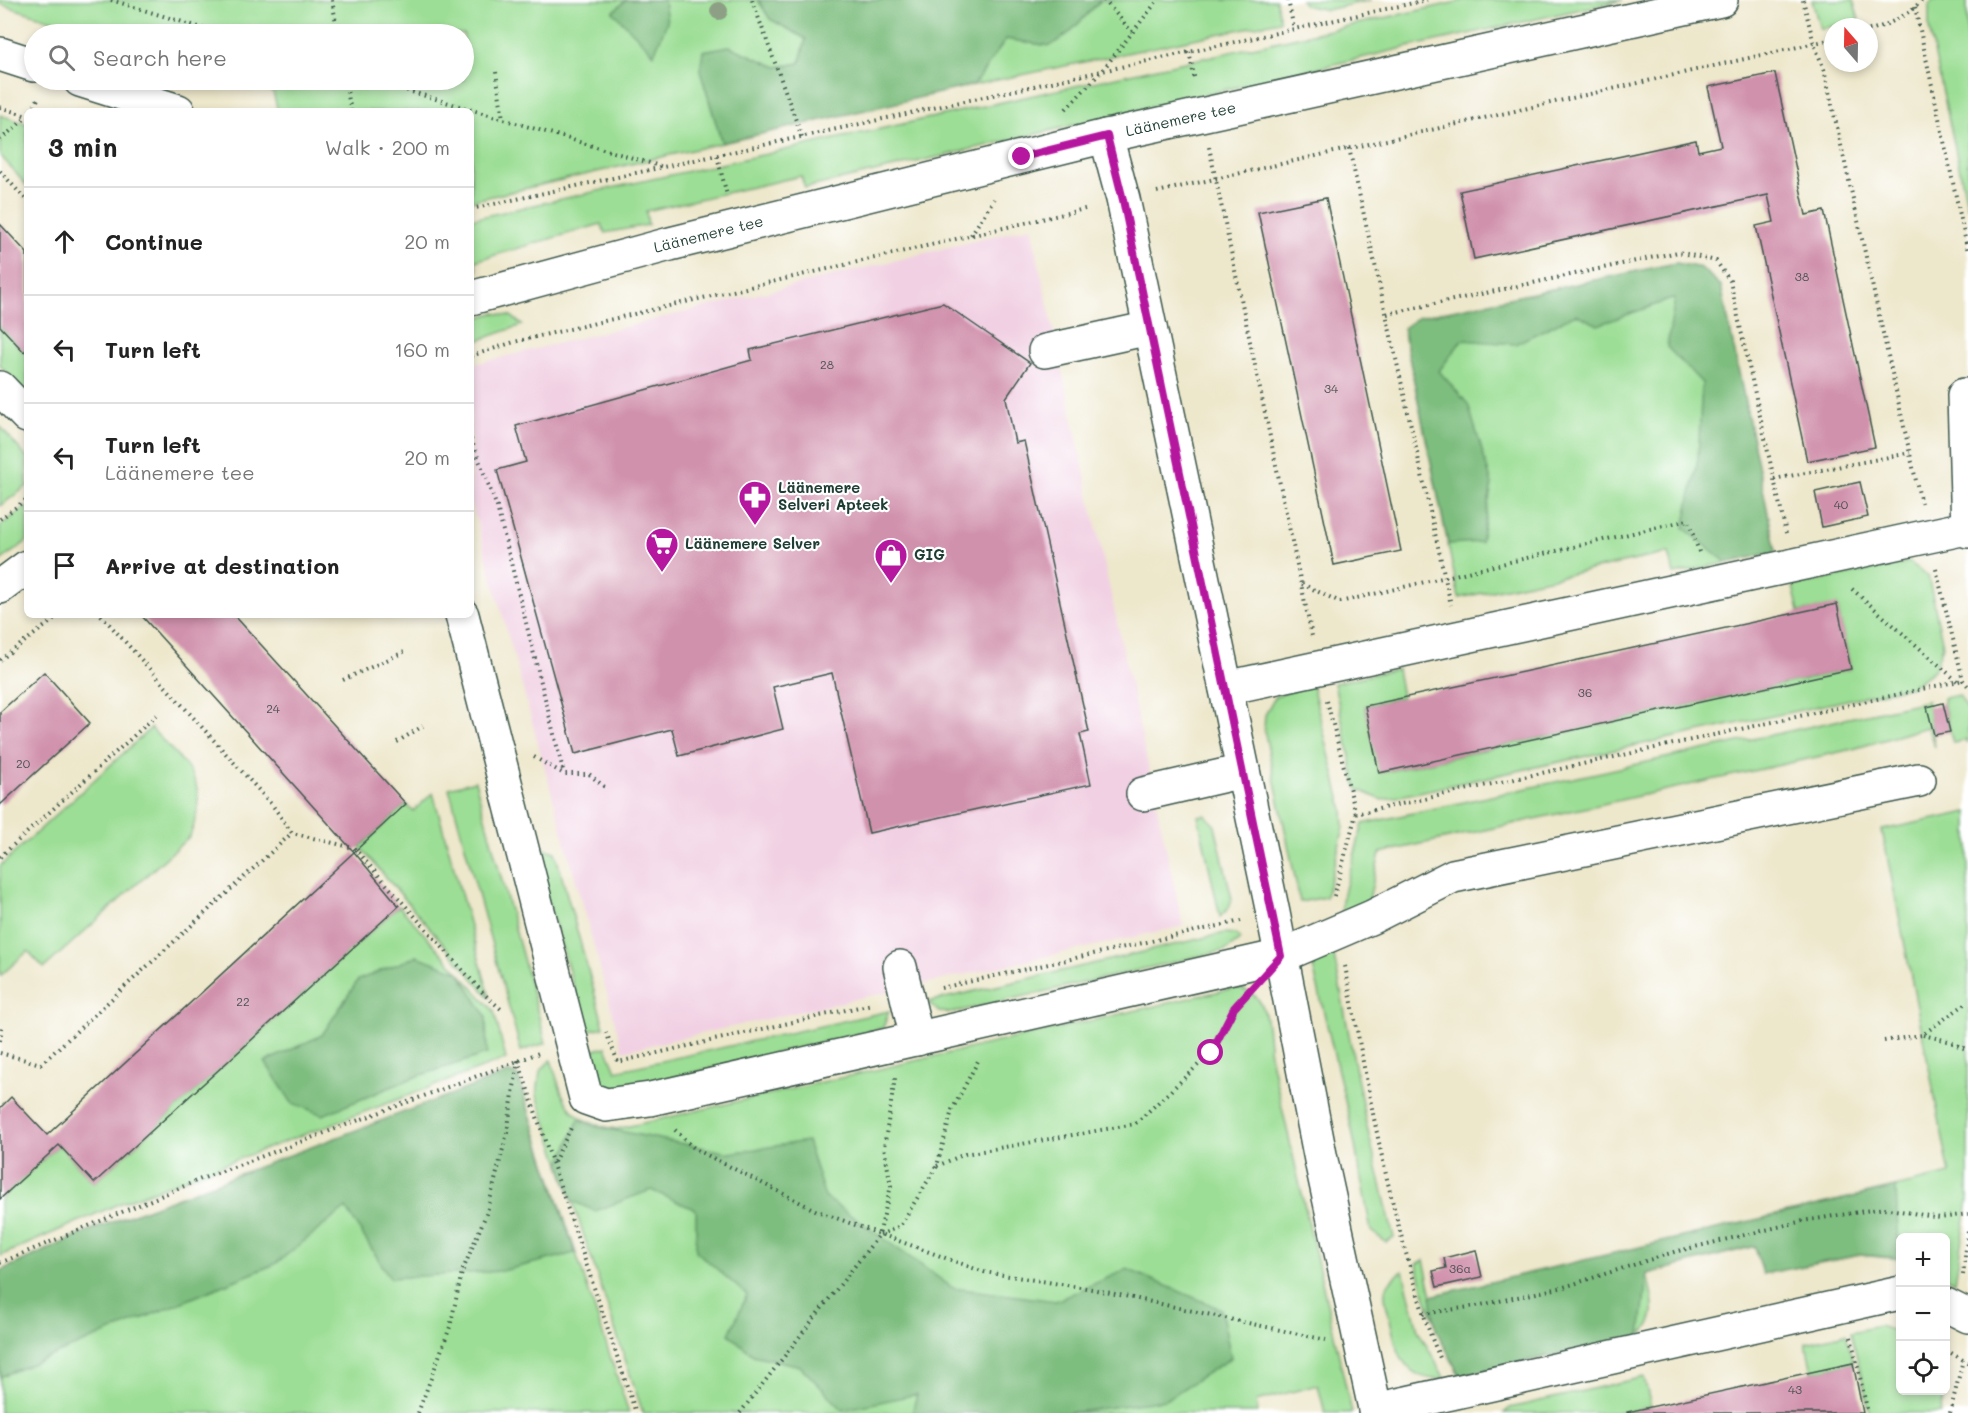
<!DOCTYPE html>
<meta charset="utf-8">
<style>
body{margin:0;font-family:Mali,sans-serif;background:#f6f6f6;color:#222}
.controls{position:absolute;right:18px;bottom:18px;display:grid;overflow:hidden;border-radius:9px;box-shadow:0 3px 9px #0003}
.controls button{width:54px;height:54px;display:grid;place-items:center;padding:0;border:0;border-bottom:2px solid #e0e0e0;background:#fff;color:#222;font:30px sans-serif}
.compass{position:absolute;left:1824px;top:18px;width:54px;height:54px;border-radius:50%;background:#fff;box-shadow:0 3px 9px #0003;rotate:340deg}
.stop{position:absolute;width:18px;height:18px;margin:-14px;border:4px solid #b5179e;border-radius:50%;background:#fff}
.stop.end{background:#b5179e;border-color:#fff;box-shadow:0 2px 6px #0008}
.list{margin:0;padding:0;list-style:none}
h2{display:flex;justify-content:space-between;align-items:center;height:78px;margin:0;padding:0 24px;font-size:26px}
h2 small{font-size:20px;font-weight:400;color:#767676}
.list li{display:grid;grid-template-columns:39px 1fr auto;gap:18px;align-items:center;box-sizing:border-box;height:108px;padding:0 24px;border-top:2px solid #e0e0e0}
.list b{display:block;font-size:22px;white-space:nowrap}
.list p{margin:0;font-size:20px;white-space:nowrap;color:#767676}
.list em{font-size:20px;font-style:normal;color:#767676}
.icon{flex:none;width:33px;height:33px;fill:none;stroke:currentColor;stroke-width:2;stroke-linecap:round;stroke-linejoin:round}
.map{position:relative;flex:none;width:1968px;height:1413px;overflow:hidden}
.search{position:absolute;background:#fff;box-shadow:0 3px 9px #0003;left:24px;top:24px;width:450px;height:66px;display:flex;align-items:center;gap:15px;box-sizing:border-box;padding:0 21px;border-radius:33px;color:#767676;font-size:22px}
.panel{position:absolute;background:#fff;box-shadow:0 3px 9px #0003;left:24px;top:108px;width:450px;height:510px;border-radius:9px}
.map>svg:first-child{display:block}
.built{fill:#f1d0e3}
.green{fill:#9cde95;stroke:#5e8e64;stroke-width:1.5}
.forest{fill:#7dbd7e;stroke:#4e7d59;stroke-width:1.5}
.building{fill:#d091ac}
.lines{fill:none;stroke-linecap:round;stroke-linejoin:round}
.minor-casing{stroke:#3e564b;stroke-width:36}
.path{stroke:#3e564b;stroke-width:4;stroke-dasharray:1.5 4.5;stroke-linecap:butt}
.minor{stroke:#fff;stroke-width:33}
.tree{fill:#8da085}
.route{stroke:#b5179e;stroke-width:8}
.labels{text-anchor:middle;stroke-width:4.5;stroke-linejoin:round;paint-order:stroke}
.number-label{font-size:12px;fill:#4b5252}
.street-label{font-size:15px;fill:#1f3d34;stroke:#fff}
.poi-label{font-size:15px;font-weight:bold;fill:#1f3d34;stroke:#fff;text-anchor:start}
</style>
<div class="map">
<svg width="1968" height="1413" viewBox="0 0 1968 1413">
<rect width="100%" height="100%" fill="#fff"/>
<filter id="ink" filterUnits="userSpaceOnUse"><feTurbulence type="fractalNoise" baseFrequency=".0167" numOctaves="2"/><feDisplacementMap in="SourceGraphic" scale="12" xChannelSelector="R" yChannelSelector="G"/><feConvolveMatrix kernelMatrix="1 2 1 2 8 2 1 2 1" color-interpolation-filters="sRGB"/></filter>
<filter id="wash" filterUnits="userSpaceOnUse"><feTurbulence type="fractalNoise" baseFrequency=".008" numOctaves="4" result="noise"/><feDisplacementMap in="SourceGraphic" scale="24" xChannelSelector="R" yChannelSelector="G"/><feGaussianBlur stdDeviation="1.35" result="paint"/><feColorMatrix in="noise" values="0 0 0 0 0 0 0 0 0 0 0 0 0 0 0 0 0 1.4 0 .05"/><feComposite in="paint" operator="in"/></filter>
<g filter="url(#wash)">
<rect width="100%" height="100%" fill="#ede7cb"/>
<!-- built -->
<path class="built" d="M1031 227 1183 926 623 1051 471 501V365Z"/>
<!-- green -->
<path class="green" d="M0 0H758L770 19 806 38 800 63 777 67 729 46 700 70 722 143 471 201V111H278L273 92 234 80H464V34H95L0 4Z
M1101 0H1276L1280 21 974 85 1006 39 1050 46 1069 33Z
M1301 0H1371L1326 10 1304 5Z
M1466 0H1623L1408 47 805 188 801 176 646 211 648 225 605 233 601 224 475 261 477 271 471 273V219Z
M1812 0H1853L1859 20 1820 29Z
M1933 0H1967L1968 208 1929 28V5Z
M0 115 27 124V186L0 155Z
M1676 263 1701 268 1721 286 1776 552 1674 574 1669 553 1459 598 1403 328 1419 317Z
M494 313 511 316 522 325 471 343V319Z
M0 326 24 352 27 349V396L0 365Z
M0 426 27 458V486L0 506Z
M27 506V541L0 561V526Z
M1909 562 1928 576 1943 645 1934 670 1912 686 1382 800 1357 789 1334 683 1397 669 1402 697 1365 706 1380 773 1851 669 1837 605 1799 612 1793 586Z
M1312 685 1343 810 1344 827 1326 897 1300 902 1264 729 1265 715 1276 696Z
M1959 695 1968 711V745L1967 740 1953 743 1943 703V698Z
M1927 701 1935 747 1927 727 1853 749 1380 853 1369 899 1370 909 1342 918V900L1363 824Z
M151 728C187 768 212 779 190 836L44 968 28 951 0 976V866Z
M475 781 546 1043 521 1051 449 788Z
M433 793 490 998 360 847 406 804 413 811Z
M1968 812V1200L1955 1282 1946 1277V1238H1900V1259L1860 1255 1763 1274 1755 1246 1647 1274C1652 1300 1661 1316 1640 1336L1460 1376C1440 1339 1426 1305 1417 1264L1424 1260 1432 1296 1950 1174 1882 830Z
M1206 815 1215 826 1232 899 1229 908 1220 917 1198 816Z
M543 848 555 852 604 1027 587 1031 535 858Z
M399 906 494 1011 506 1059 123 1202 0 1256V1199L59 1145 94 1183Z
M1225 933 1235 934 1241 939 1226 950 951 1013 939 1012 928 1002Z
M1331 940 1365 1119 1394 1238 1386 1242 1371 1231 1352 1130 1311 958Z
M1234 988C1271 991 1266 1026 1270 1055L1352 1413H1325L1318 1385 1256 1401 1258 1413H643L537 1095 540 1071 551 1060C565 1104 567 1122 617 1129Z
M889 1011 883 1028 618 1090 601 1084 590 1051 606 1047 616 1071Z
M508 1073 517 1075 629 1413H0V1271L91 1230Z
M1403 1271 1418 1330 1445 1379C1404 1382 1397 1353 1390 1319 1388 1311 1384 1299 1385 1292 1388 1281 1395 1277 1403 1271Z
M1879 1326 1900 1333V1390L1945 1391 1940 1413H1870L1851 1332Z
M1846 1334 1853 1363 1812 1372 1806 1343Z
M1644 1377 1651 1407 1622 1413H1504L1510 1408Z"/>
<!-- forest -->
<path class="forest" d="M626 0H664L667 22 654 54 613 12Z
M758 0H1101L1069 33 1050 46 1006 39 974 85 722 143 700 70 703 51 729 46 777 67 800 63 806 39 770 19Z
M1676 263 1701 268 1721 286 1776 552 1727 563 1684 528 1698 459 1702 383 1667 347 1675 298 1598 325 1576 314 1515 344 1462 340 1439 371 1468 404 1492 484 1481 542 1448 544 1403 328 1419 317Z
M417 956 459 972 486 1016 487 1054 415 1077 323 1115 292 1103 265 1062 322 1035 358 980Z
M508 1073 517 1075 575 1253 502 1271 390 1278 346 1208 275 1264 0 1377V1271L91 1230Z
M579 1119 594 1126 730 1153 807 1141 825 1197 953 1288 1056 1301 1127 1269 1221 1309 1231 1358 1165 1400 1068 1413H912L917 1394 843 1410 800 1366 753 1355 729 1334 747 1295 696 1251V1210L651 1190 595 1211 572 1201 560 1164Z
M1896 1187 1899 1258 1860 1255 1763 1274 1755 1246 1647 1274 1640 1336 1460 1376 1436 1330 1431 1296Z"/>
<g id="blocks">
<!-- building -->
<path class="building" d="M1775 73 1806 215 1824 211 1875 447 1807 461 1756 226 1774 222 1768 195 1474 259 1460 191 1696 140 1698 151 1721 146 1708 87Z
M1326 198 1401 551 1334 565 1258 212Z
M0 224 27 253V349L24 352 0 326Z
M943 303 1030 363 1006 398 1015 443 1024 441 1089 732 1080 734 1091 784 869 833 832 673 773 687 783 729 679 756 672 729 575 754 497 470 526 462 516 426 752 360 750 350Z
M1860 482 1868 517 1822 527 1815 492Z
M1837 604 1851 669 1379 773 1365 706Z
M141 615H234L406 804 354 852Z
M44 672 90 723 0 805V712Z
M1943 703 1950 732 1934 735 1927 707Z
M354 852 399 906 94 1183 59 1145 0 1199V1108L11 1097 47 1135Z
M1476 1250 1482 1277 1437 1287 1433 1271 1446 1268 1444 1258Z
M1853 1363 1863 1413H1627V1412Z"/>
</g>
</g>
<g filter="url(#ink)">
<use href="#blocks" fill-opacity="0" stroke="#3e564b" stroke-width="1.5"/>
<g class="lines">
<defs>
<g id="minor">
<path d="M0 54 34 65"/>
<path d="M80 80 178 111"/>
<path d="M1106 136 1123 199 1273 913 1322 1165 1376 1413"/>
<path id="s1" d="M471 298 670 244 1106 136 1721 0"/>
<path d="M1045 351 1150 328"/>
<path d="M0 388 27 416"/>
<path d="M1964 395 1968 531"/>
<path d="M0 587 27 567"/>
<path d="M462 615 586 1098 606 1105 650 1099 1281 956 1372 917 1453 876 1919 780"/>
<path d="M1226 688 1966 528"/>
<path d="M1143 794 1243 771"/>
<path d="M900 967 917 1039"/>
<path d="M1946 1305 1968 1316"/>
<path d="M1375 1410 1900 1293"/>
</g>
</defs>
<!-- minor casing -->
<use href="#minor" class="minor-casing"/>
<!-- path -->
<path class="path" d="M111 0 222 34
M332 0 338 34
M752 0 802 137
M1104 0 1132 32
M1288 0 1294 29
M1803 0 1814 44 1824 69 1921 503
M1915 7 1968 252
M1869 30C1887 26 1910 14 1922 0
M1189 52 1195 81
M496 72 503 119
M345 80 351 111
M372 80 663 167
M0 107 27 116
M1066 109 1101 72 1158 0
M31 111 38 99
M0 140 27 117
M1209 147 1312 636
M1349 148 1451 605
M717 156 727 195
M0 171 27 201
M1157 192 1833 39
M471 209 1427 0
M971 235 994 199
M1387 314 1678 252 1716 261 1730 281 1786 533
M471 356 514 342 1089 208
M471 439 497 507 564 774
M1774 479 1910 453
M0 519 27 499
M1936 569 1963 680 1968 686
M1302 584 1340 602 1688 520 1699 552
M1852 589 1957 681
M101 615 273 806 292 833 354 848 484 994 501 1009
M0 660 60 615
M343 680 404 652
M1327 701 1356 814
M397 742 423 726
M534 757 564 774H589L607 789
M0 857 160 712
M1334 896 1356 814 1963 680
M1345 966C1364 1065 1380 1164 1408 1260 1418 1294 1426 1328 1441 1360
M941 988 1241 921
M606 1032 618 1062 872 1004
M1923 1035 1948 1041 1968 1050
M0 1041 2 1026
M1884 1041 1922 1035 1968 1002
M0 1053 41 1064 292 833
M518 1060 636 1413
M675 1130 695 1149 817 1211 984 1272 1092 1289 1326 1340
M554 1162 571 1128
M937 1166 965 1154 1135 1124 1211 1053 1239 1003
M880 1235 900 1226 937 1166 952 1110 978 1061
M0 1263 201 1179 539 1053
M1963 1275 1968 1231
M1423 1314 1476 1306 1564 1287 1674 1252 1803 1221 1884 1208 1940 1218 1968 1214
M1851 1337 1868 1413
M1946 1350 1968 1363
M418 1413 450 1327 462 1272 487 1212 507 1133 518 1061
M740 1413 879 1235 891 1186 884 1147 895 1078
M1950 1413 1963 1360"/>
<!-- minor -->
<use href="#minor" class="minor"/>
</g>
<!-- trees -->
<circle class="tree" cx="719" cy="11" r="9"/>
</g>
<g class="lines" filter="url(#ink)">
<!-- route -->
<path class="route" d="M1022 157 1107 136 1123 200 1281 956 1234 1008 1211 1053"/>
</g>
<!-- icons -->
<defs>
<symbol id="pharmacy-pin" viewBox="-11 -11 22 30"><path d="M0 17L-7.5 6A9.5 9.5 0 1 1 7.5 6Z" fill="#b5179e" stroke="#fff"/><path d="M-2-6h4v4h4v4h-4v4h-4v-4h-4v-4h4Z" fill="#fff"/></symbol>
<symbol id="supermarket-pin" viewBox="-11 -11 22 30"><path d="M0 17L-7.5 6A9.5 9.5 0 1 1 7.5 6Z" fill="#b5179e" stroke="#fff"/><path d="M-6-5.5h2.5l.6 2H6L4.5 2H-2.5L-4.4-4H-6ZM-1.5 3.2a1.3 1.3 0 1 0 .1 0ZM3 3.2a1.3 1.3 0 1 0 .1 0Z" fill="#fff"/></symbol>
<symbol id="shop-pin" viewBox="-11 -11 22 30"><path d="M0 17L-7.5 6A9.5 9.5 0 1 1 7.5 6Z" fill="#b5179e" stroke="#fff"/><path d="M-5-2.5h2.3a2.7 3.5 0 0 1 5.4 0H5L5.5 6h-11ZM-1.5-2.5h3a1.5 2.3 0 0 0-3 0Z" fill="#fff"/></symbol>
</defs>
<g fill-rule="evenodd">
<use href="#pharmacy-pin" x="736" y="478" width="38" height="52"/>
<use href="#supermarket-pin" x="643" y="525" width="38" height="52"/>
<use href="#shop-pin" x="872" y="536" width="38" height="52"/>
</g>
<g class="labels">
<!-- number labels -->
<g class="number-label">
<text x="1802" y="281">38</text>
<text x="827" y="369">28</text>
<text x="1331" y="393">34</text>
<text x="1841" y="509">40</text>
<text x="1585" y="697">36</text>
<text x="273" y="713">24</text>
<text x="23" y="768">20</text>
<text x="243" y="1006">22</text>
<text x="1460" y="1273">36a</text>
<text x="1795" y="1394">43</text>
</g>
<!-- street labels -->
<g class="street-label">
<text dy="5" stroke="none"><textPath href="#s1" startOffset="732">Läänemere tee</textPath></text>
<text dy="5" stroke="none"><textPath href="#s1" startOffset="246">Läänemere tee</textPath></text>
</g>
<!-- poi labels -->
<g class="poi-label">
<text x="778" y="493">Läänemere<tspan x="778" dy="17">Selveri Apteek</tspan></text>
<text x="685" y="549">Läänemere Selver</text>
<text x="914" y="560">GIG</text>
</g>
</g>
</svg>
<div class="controls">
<button>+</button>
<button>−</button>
<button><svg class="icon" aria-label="locate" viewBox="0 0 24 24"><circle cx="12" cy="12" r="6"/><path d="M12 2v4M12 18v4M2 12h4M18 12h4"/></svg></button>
</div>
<svg class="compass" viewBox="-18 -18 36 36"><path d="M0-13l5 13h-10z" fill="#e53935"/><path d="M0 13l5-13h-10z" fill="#767676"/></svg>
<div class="stop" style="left:1211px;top:1053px"></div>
<div class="stop end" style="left:1022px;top:157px"></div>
<div class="search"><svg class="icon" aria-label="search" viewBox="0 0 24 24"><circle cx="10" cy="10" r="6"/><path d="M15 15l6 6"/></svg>Search here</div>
<section class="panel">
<h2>3 min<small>Walk · 200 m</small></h2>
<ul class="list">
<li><svg class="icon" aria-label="ahead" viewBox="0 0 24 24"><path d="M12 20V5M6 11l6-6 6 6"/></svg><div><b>Continue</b></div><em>20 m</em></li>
<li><svg class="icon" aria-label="left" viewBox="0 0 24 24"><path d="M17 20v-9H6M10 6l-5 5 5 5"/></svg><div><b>Turn left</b></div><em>160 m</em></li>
<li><svg class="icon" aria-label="left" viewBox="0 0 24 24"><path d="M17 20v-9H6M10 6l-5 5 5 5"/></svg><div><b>Turn left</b><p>Läänemere tee</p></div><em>20 m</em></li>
<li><svg class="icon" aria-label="arrive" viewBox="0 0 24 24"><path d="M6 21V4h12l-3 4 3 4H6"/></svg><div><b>Arrive at destination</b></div></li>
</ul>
</section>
</div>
